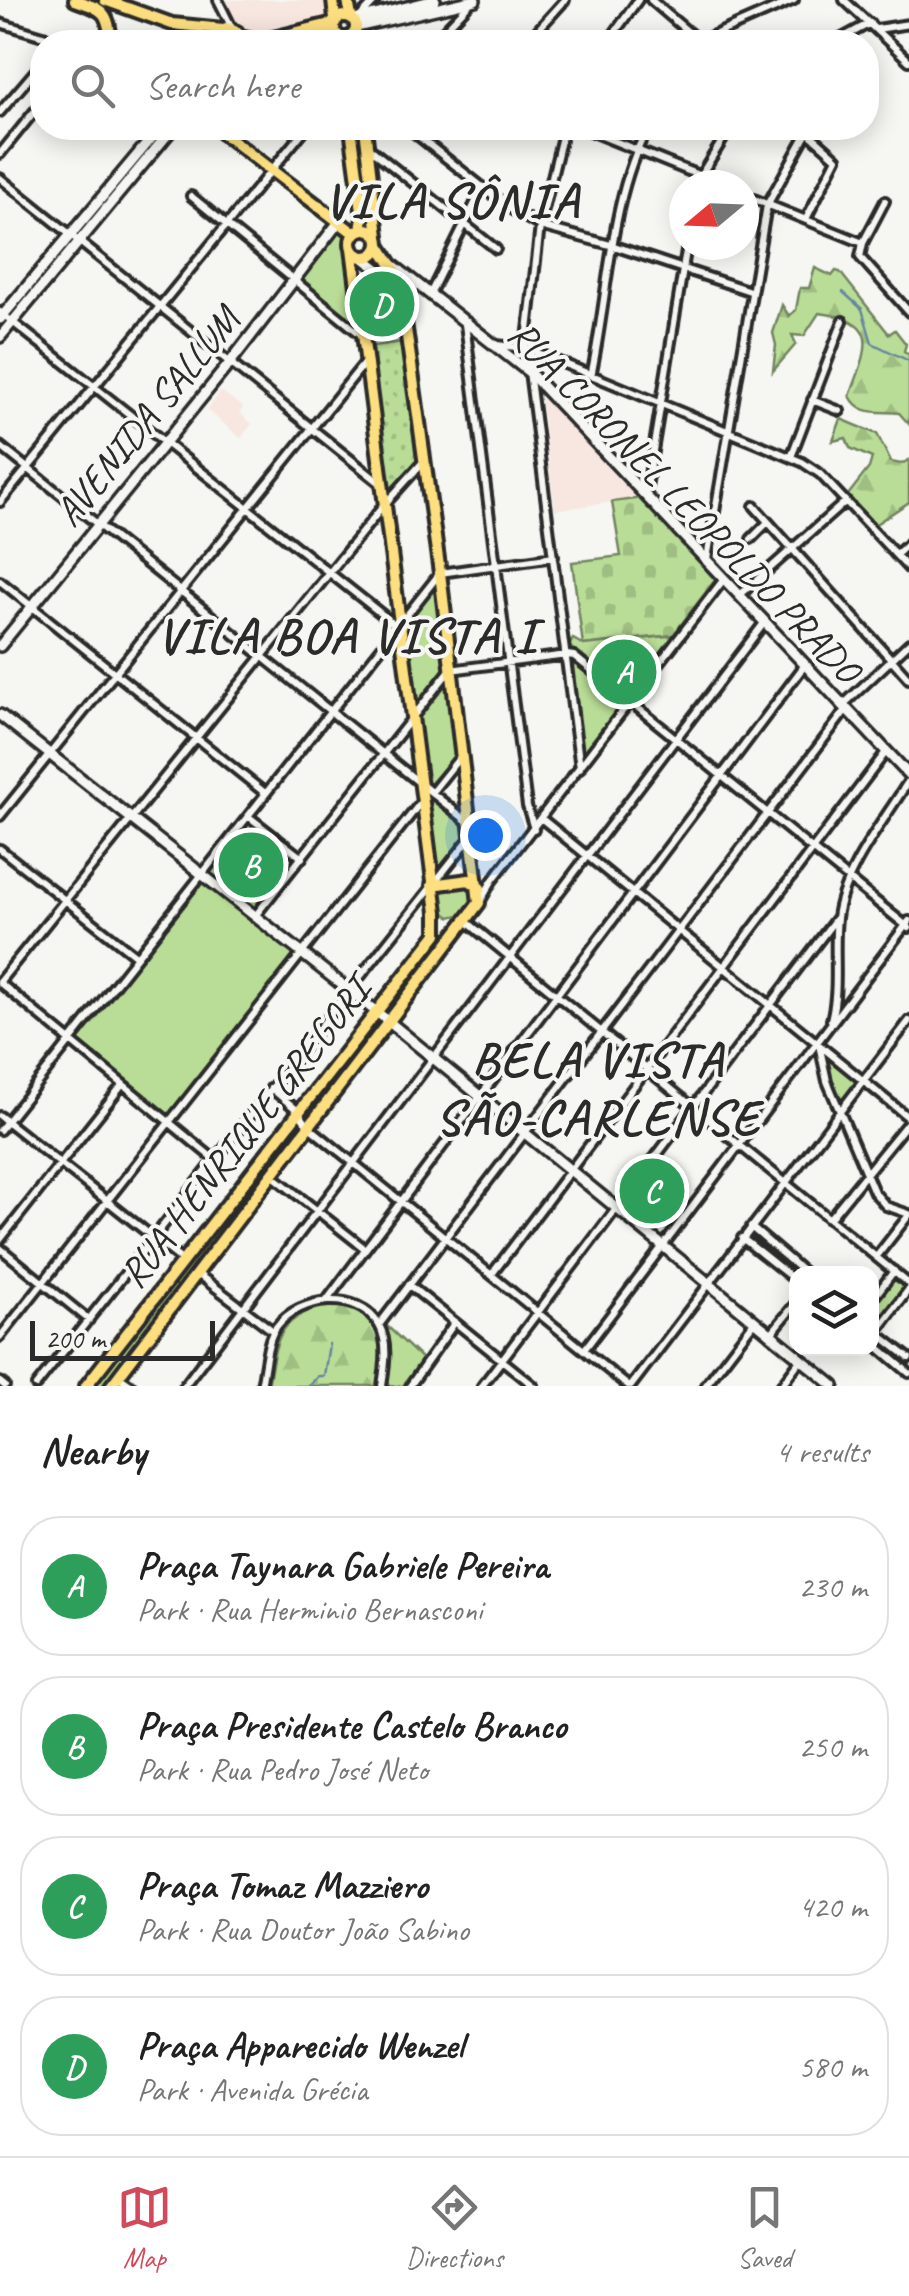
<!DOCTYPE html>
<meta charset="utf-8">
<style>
body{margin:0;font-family:Caveat,sans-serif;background:#f2f2f2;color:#222}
.controls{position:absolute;right:30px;bottom:30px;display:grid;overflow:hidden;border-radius:20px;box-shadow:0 5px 25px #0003}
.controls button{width:90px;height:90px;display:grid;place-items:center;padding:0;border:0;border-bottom:2px solid #e0e0e0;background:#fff;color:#222;font:50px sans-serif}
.compass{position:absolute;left:669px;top:170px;width:90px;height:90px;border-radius:50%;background:#fff;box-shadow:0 5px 25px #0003;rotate:251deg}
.scale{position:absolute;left:30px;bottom:25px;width:185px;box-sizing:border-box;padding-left:10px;border:5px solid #2b2b2b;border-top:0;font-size:28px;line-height:35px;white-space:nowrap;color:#2b2b2b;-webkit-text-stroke:8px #f6f6f2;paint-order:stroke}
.you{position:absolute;left:485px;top:835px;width:35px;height:35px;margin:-25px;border:8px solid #fff;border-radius:50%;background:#1a73e8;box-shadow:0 0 0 15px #1a73e833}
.badge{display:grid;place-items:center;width:65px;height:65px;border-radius:50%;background:#d1495b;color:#fff;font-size:32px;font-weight:700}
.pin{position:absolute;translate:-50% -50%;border:5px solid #fff;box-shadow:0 2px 10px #0006}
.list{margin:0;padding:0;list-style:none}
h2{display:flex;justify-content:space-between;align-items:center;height:130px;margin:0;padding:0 40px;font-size:42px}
h2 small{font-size:32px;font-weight:400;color:#767676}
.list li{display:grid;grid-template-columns:65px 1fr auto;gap:30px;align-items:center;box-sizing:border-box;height:140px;margin:0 20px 20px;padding:0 20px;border:2px solid #e0e0e0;border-radius:40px}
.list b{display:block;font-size:38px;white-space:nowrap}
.list p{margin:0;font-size:32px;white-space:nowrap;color:#767676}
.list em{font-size:32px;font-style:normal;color:#767676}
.icon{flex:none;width:55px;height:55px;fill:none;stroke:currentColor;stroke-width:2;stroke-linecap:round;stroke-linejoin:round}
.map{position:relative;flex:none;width:909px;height:1386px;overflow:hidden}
.search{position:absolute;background:#fff;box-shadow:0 5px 25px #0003;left:30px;right:30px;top:30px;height:110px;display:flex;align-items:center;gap:25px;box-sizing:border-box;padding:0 35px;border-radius:40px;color:#767676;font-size:38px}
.sheet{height:770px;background:#fff}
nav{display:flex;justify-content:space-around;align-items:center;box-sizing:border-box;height:140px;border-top:2px solid #e0e0e0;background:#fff;font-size:28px;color:#767676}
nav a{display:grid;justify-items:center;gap:5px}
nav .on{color:#d1495b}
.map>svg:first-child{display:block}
.built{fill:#f8e7e0}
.grass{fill:url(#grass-dots);stroke:#728461;stroke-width:2.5}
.forest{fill:url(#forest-firs);stroke:#728461;stroke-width:2.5}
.cemetery{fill:url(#cemetery-stones);stroke:#728461;stroke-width:2.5}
.green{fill:#b9dd97;stroke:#728461;stroke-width:2.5}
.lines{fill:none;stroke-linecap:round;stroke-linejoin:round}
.stream{stroke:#65869e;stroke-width:2.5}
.minor-casing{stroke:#2b2b2b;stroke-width:14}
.tertiary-casing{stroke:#2b2b2b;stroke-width:16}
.secondary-casing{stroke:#2b2b2b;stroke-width:16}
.primary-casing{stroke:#2b2b2b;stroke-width:18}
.minor{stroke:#f6f6f2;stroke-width:6}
.tertiary{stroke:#f6f6f2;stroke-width:9}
.secondary{stroke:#f6f6f2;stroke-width:9}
.primary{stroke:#fddf80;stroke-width:10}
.labels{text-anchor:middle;stroke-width:8;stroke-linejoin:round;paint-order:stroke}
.street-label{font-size:40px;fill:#2b2b2b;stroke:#f6f6f2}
.district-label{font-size:50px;font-weight:bold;letter-spacing:2.5px;fill:#2b2b2b;stroke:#f6f6f2}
</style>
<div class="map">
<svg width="909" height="1386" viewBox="0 0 909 1386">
<defs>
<pattern id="grass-dots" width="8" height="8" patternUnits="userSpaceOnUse" patternTransform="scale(2.5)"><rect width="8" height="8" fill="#b9dd97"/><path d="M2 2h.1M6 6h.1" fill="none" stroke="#9fbe82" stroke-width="1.8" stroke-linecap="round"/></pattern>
<pattern id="forest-firs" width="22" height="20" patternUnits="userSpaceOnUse" patternTransform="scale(2.5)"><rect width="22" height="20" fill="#b9dd97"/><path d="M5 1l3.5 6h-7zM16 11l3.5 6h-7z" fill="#9fbe82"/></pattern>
<pattern id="cemetery-stones" width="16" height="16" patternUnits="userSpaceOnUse" patternTransform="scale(2.5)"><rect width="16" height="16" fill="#b9dd97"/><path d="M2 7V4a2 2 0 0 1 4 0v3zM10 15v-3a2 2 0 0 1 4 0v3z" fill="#9fbe82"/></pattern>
</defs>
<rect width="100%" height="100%" fill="#f6f6f2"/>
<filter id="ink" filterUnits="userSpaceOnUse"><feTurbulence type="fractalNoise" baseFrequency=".01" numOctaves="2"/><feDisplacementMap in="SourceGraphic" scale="20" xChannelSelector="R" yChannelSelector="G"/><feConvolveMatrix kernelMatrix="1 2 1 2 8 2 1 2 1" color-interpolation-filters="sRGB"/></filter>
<g filter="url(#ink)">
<!-- built -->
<path class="built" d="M222 0H327L329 19 252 35 229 13Z
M221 391 243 407 240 413 252 424 241 438 207 410Z
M540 394H543L642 498 555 510Z"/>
<!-- grass -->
<path class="grass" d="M402 342 421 461 395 492 387 487 373 346Z"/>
<!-- forest -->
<path class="forest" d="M815 268 832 276 836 271 840 272 889 334 895 330 906 344 904 351 909 355V424L899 413C879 411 860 416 850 396 867 349 884 321 819 313L804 336 792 335 796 344 773 371 776 345 773 333 782 305 789 316 796 310 800 288H809Z
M841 419 877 434 891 462 901 464 909 460V502L874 525 848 495 869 468 872 458 850 448 846 438 833 441Z
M321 1306C379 1304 386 1336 380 1386H268C276 1343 275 1321 321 1306Z"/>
<!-- cemetery -->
<path class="cemetery" d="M642 498 715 580 673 635 583 645 572 562 621 556 612 502Z"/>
<!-- green -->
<path class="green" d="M341 229 348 235 361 326 358 327 300 282Z
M393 280 400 326 371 329 364 283Z
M432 588H435L446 670 416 706 404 625Z
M677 635 630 696 569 646 573 639 584 645Z
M573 665H578L622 702 586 752 582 748Z
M447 679 456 755 429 785 424 780 417 718Z
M430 796 466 823 469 836 437 876 427 798Z
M250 821 295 858 252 910 208 873Z
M203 882 293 953V957L170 1116 78 1040Z
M463 882 471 887 475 896 464 914 450 917 440 909V892Z
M376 1018 388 1027 109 1386H90Z
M828 1056 860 1081 845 1104 839 1101 825 1057Z
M659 1161 678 1177 642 1225 625 1209Z
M894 1278 905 1287 874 1327 872 1306Z
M387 1326 423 1360 406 1386H386L391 1356Z"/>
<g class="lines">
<!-- stream -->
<path class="stream" d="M843 292 862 309 872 343 909 361
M309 1386 318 1376H324L329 1344"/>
<defs>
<path id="minor" d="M218 0 232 28
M651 0 700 42
M844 0 909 61
M360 17 376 0
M0 23 63 42
M877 29 909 24
M439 35 448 42
M433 42 472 1
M527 42 565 0
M608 42 638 0
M698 42 794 0
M835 42 870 23
M0 112 42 63
M408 128 509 208 540 226 614 246 750 291
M564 128 540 226 526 348 580 768
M582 128 723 185
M803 128 837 158 806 219
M368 147 496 249
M0 154 42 102
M0 178 380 483
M699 185 701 175 730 128
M744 195 863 243
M191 196 364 337
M885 201 863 243 860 257 909 312
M430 294 483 187
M0 312 398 627
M465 324 527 806 534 829
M496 345 526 348 802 462 820 474 909 569
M591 376C608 300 610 195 648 128
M812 400 840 411
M0 446 467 821
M791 457 843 321
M646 493 687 245
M0 502 306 128
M754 506 909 679
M751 539 768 522
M896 555 909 543
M707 559 767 205 808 131
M0 581 265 793
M740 595 845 502
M842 706 909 643
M432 792 460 757
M0 816 366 361
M248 816 302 858
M542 819 909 1118
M0 849 136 956
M480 902 492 881 724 579
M255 916 450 670 567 655 574 656 909 928
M466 921 909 1284
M0 981 384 505 422 463
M0 983 215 1160
M831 1020C840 986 833 952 837 918 842 872 885 820 909 780
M820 1049 827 1081 874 1192 886 1206 909 1214
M271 1088 297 1110 308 1126 628 1386
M0 1116 183 1261
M0 1130 440 573 554 557
M272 1175 364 1248
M830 1218 909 1121
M751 1227 806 1274
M742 1238 796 1281
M0 1240 123 1084
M0 1248 89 1320
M877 1256 909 1215
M492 1274 886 752
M199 1275 273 1331
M409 1285 534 1386
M327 1300 804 666
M872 1300 894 1271
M379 1325 846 710
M872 1329 909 1358
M770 1335 796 1303
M0 1337 421 802
M872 1338 909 1289
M872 1342 909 1373
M584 1350 909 921
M119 1377 132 1386
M0 1382 5 1386
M36 1386 470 838
M184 1386 764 623
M261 1386C265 1369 266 1339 277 1326 299 1297 358 1289 379 1325 389 1343 385 1366 382 1386
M410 1386 455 1322
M482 1386 837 917
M631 1386 909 1021
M705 1386 754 1322
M781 1386 801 1359"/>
<path id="tertiary" d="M362 257 383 273 402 279
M393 265 530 373 909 775
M0 646 229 364 338 223
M0 715 388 1021 834 1386"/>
<path id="secondary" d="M354 20 435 0
M356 27 475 0
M0 319 160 128
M0 337 173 128"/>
<path id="primary" d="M75 0C104 10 108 11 111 42
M105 0 172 24 223 29
M333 0 335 19
M348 0 351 17
M334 27a11 11 0 1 1 22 0a11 11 0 1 1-22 0Z
M240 36 261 41 334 23
M214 42 217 33 226 28 237 32 241 42
M292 42 335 32
M216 128 355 234
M351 128 363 218 361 230
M365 128 378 236
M351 243a14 14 0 1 1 28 0a14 14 0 1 1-28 0Z
M432 885 469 880 480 888
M86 1386 437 934V912L352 248
M111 1386 479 903 440 573 400 286 395 270 379 245"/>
</defs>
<!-- minor casing -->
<use href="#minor" class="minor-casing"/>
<!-- tertiary casing -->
<use href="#tertiary" class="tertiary-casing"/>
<!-- secondary casing -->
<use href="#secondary" class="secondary-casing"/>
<!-- primary casing -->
<use href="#primary" class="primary-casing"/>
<!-- minor -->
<use href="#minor" class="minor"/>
<!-- tertiary -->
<use href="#tertiary" class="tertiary"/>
<!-- secondary -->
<use href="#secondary" class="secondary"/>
<!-- primary -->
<use href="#primary" class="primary"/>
</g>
</g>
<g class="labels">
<!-- street labels -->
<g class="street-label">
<text transform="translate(146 416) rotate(-51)" y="14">AVENIDA SALLUM</text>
<text transform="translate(685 501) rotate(46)" y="14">RUA CORONEL LEOPOLDO PRADO</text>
<text transform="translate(244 1132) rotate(-52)" y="14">RUA HENRIQUE GREGORI</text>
</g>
<!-- district labels -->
<g class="district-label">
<text x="452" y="217">VILA SÔNIA</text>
<text x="347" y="652">VILA BOA VISTA I</text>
<text x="598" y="1076">BELA VISTA<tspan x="598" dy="58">SÃO-CARLENSE</tspan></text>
</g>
</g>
</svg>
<div class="controls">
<button><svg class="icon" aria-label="layers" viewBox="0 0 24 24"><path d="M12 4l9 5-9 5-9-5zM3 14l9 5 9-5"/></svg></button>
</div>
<svg class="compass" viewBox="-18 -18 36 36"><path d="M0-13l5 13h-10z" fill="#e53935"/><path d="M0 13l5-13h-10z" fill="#767676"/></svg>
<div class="scale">200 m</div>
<div class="you"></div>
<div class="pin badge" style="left:624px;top:672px;background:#2e9e5b">A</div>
<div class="pin badge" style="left:251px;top:865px;background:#2e9e5b">B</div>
<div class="pin badge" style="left:652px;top:1191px;background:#2e9e5b">C</div>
<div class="pin badge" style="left:382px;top:304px;background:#2e9e5b">D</div>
<div class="search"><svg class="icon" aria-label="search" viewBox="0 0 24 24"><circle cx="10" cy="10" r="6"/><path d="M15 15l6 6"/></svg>Search here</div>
</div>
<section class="sheet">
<h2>Nearby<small>4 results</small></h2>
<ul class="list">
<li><span class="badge" style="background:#2e9e5b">A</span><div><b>Praça Taynara Gabriele Pereira</b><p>Park · Rua Herminio Bernasconi</p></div><em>230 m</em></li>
<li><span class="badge" style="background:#2e9e5b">B</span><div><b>Praça Presidente Castelo Branco</b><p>Park · Rua Pedro José Neto</p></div><em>250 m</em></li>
<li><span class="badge" style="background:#2e9e5b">C</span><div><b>Praça Tomaz Mazziero</b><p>Park · Rua Doutor João Sabino</p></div><em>420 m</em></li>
<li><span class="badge" style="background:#2e9e5b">D</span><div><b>Praça Apparecido Wenzel</b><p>Park · Avenida Grécia</p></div><em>580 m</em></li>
</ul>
</section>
<nav>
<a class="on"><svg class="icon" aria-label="map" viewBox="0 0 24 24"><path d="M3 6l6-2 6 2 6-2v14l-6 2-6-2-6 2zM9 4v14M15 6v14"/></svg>Map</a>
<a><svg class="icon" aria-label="directions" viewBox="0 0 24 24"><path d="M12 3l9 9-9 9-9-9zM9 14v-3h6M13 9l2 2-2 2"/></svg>Directions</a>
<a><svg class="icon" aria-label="saved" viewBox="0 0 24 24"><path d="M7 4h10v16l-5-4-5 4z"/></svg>Saved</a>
</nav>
